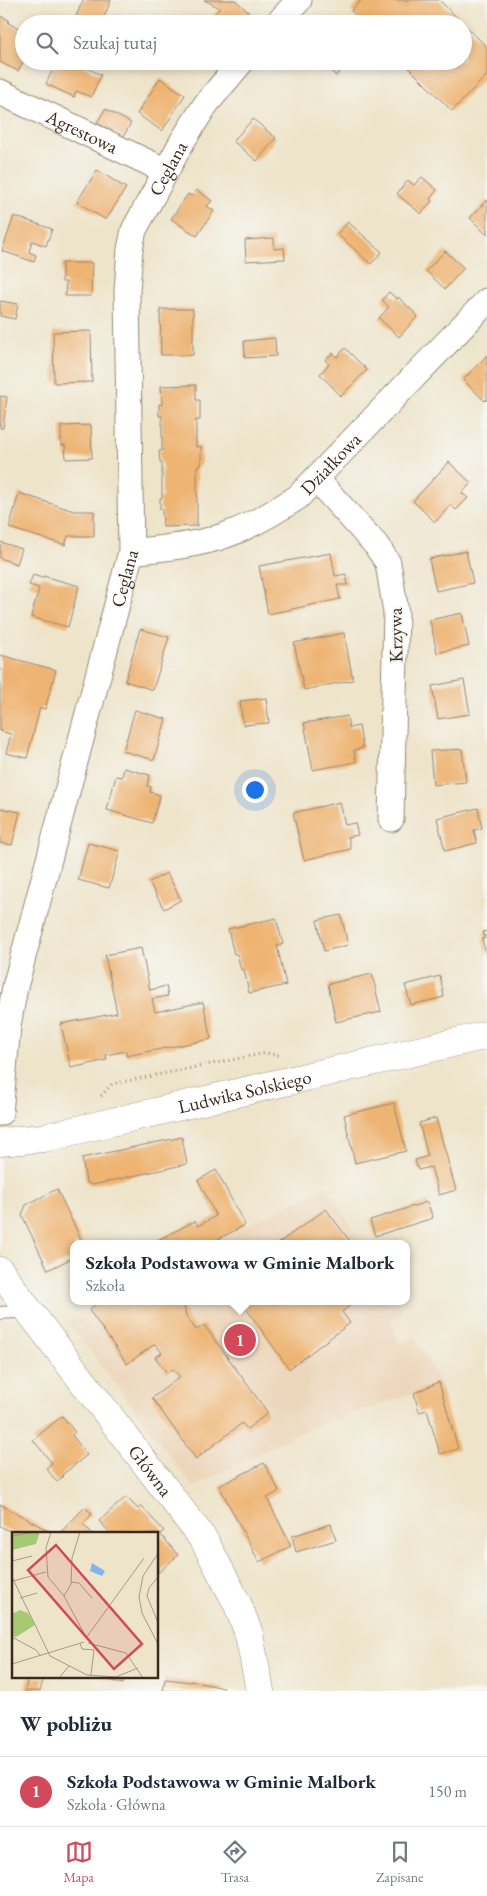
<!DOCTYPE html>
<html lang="pl">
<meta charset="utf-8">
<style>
body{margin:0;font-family:"EB Garamond",serif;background:#f6f6f7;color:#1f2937}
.you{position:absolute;left:254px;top:789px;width:18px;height:18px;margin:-12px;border:4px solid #fff;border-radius:50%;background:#1a73e8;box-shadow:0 0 0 8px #1a73e833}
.badge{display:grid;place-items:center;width:32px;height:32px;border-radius:50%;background:#d1495b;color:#fff;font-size:16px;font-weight:700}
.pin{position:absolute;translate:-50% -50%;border:2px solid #fff;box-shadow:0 1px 5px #0006}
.popup{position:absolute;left:70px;top:1240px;width:340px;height:65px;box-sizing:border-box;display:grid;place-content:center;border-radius:10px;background:#fff;filter:drop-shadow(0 1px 4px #0005);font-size:16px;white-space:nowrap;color:#747a83}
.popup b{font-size:19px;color:#1f2937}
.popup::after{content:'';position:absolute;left:50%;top:100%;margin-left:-10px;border:10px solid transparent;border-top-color:#fff}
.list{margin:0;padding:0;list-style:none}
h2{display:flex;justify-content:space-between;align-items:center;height:65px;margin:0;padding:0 20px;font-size:21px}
h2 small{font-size:16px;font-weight:400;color:#747a83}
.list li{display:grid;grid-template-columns:32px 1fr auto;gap:15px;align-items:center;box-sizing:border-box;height:70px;padding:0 20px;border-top:1px solid #e0e1e3}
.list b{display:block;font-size:19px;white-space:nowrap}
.list p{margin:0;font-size:16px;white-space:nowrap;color:#747a83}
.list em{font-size:16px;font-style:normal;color:#747a83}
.icon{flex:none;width:28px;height:28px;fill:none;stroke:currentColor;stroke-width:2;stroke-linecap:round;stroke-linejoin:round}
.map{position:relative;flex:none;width:487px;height:1691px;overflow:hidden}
.search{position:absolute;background:#fff;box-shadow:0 2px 8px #0003;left:15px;right:15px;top:15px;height:55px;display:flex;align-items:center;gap:12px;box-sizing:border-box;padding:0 18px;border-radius:28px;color:#747a83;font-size:19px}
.sheet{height:135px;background:#fff}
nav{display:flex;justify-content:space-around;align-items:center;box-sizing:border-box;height:70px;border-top:1px solid #e0e1e3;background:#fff;font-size:14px;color:#747a83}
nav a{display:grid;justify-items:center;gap:2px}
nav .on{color:#d1495b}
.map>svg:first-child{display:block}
.built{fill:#edd7bb}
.building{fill:#eeb472}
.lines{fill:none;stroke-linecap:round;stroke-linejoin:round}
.service-casing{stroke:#948774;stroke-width:14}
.minor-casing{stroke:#948774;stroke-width:27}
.tertiary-casing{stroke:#948774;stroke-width:29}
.path{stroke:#948774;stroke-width:3;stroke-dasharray:1 4;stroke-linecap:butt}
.service{stroke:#fff;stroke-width:12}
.minor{stroke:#fff;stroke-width:25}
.tertiary{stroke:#fff;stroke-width:28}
.labels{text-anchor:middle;stroke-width:4;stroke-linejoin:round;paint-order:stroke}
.street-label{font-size:19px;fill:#3b2a1e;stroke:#f6f6f2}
.inset-road{fill:none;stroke:#a69a85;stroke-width:1}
.view{fill:#d1495b;fill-opacity:0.15;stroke:#d1495b;stroke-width:2.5}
.inset-edge{fill:none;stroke:#3b2a1e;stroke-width:2.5}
</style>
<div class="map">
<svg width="487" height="1691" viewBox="0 0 487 1691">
<rect width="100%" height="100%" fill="#f6f6f2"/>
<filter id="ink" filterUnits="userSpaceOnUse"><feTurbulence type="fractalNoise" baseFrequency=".02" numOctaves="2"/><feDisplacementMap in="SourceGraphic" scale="10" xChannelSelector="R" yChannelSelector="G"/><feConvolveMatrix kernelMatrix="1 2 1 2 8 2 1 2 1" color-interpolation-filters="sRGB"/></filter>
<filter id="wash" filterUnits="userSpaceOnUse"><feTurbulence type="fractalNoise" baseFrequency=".0096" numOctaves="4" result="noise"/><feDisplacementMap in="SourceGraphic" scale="20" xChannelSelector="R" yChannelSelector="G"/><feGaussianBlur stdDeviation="1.12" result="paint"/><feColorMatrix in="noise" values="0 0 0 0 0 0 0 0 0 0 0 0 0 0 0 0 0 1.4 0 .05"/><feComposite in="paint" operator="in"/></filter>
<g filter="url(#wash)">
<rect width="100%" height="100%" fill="#eee4ca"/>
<!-- built -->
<path class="built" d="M327 1186 362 1244H210Z
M100 1301H396L403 1314 390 1322 401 1344 415 1336 439 1382 414 1393 302 1431 193 1487 69 1323Z"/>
<g id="blocks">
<!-- building -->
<path class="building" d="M83 0H111L101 24H82L74 21Z
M204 0H235L252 15 244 24H192L200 15 207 22 220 8Z
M361 0H439L487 47V75L452 111 402 61H463V24H364L351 11Z
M0 16 9 20 8 23 24 31V60L18 71 0 62Z
M57 61H72L101 75 91 97 76 91 74 97 46 84Z
M320 61H349L336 76Z
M160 78 185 95 162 131 137 114Z
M105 109 131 123 123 137 97 123Z
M253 119 276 138 257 161 233 141Z
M97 170 126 188 106 220 77 202Z
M422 177 437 190 430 199 432 201 421 214 397 194 408 180 414 185Z
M197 190 212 201 207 206 214 211 197 236 171 219 188 194 192 196Z
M487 200V235L470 218Z
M14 216 52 229 46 246 32 241 29 252 36 255 34 262 2 251Z
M348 222 382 252 371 264 337 234Z
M274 238V249L284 248 285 259 246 261 245 240Z
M445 251 464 268 445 289 426 271Z
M62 263H92L91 296H65L66 282H62Z
M389 292 397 299 398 297 418 316 399 337 379 318 389 307 382 300Z
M0 301 18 304 15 319 0 316Z
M160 309H193V355H161Z
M91 331 92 382 54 383 53 332Z
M275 338 276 356 245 358 244 341Z
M345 348 367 370 341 396 320 374 329 364 325 360 333 353 337 357Z
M487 355V399L485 401 463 380Z
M196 385V400H200V420H196V447L201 446V466H197V526L163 527 162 509H160V498H162V462H160L159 451H162V416H159V404L162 405 161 386Z
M0 396 7 397 3 428H0Z
M91 425 92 458 66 459 65 445H61V426Z
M449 462 471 483 462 493 468 498 456 510 451 505 435 522 413 501Z
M19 493 74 511H94V536H68L65 545 9 528Z
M0 542 22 549 17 564 0 558Z
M466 551 473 583 436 591 429 559Z
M331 553 335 576 346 574 348 585H337L340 599 268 614 259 566Z
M33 575 42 578 43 576 79 586 68 627 31 617 39 588 29 585Z
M462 613 469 646 437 653 430 620Z
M140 629 169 637 153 690 125 681Z
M344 633 353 680 304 690 294 643Z
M0 655 56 670 45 709 40 708 27 758 6 753 11 734 0 731Z
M464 680 470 714 438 719 432 686Z
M266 698 269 723 243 725 240 701Z
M135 710 166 719 154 760 123 751Z
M347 716 349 728 359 726 363 748 354 750 356 762 313 770 304 723Z
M462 749 466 782 433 785 430 751Z
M124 768 150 775 147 786 151 787 150 792 160 795 152 823 107 810 116 776 122 777Z
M340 802 345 825 355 823 358 835 348 837 351 849 304 860 293 813Z
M0 808 20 812 12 845 0 843Z
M478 808 482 828 474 830 477 843 445 851 437 818Z
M88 843 120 851 109 888 78 880Z
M167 873 181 900 164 909 149 882Z
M341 915 348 945 324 951 317 920Z
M276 918 283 944 277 946 286 985 249 993 244 969 241 970 237 954H234L228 929Z
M487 931V955H486L482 939 485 938 483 932Z
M141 948 150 990 166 986 168 996 152 999 155 1012 203 1002 211 1039 126 1056V1051L106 1055 107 1060 71 1068 61 1024 117 1013 105 955Z
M372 974 381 1012 336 1022 328 984Z
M440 976 444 997 411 1005 405 985Z
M394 1103 406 1151 355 1163 344 1115Z
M436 1118 456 1190 439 1195 431 1167 418 1170 415 1160 428 1156 419 1123Z
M182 1137 187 1164 92 1185 86 1182 82 1158Z
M216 1170 245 1225 209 1244H150L195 1221 198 1226 216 1216 198 1180Z
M57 1189 83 1244H74V1257L48 1270 22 1215 26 1205Z
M427 1202 433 1218 375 1236 370 1220Z
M326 1209 352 1244H277Z
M100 1301H183L186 1316 196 1330 204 1325 268 1413 247 1429 242 1423 196 1459 152 1398 180 1377 173 1369 167 1373 155 1357 162 1353 155 1344 127 1364 89 1310Z
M241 1301H356L342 1312 350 1323 289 1369Z
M439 1382 458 1449 440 1454 427 1410 419 1412 414 1393Z
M62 1416 75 1432 72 1435 87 1455 62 1475 63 1476 57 1482 46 1468 52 1463 33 1440Z
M264 1463 279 1491 267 1498 291 1546 259 1562 219 1486Z
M126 1497 138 1509 141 1506 164 1531 160 1534 178 1555 158 1573V1534H111L99 1521Z
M0 1504 54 1534H15L0 1526Z
M85 1507 92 1514 83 1524 93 1534H59Z
M331 1524 336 1540 296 1552 292 1536Z
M28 1677H44L40 1691H25Z
M101 1677H125L123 1684Z
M165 1679 191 1682V1681L224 1688 223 1691H163Z"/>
</g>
</g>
<g filter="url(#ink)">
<use href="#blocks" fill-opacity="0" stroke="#948774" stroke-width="1"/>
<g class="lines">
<defs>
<path id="service" d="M0 1313 29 1311"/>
<g id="minor">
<path d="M277 24 299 0"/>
<path id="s1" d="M0 92 166 171"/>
<path d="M316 479 376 545 388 563 396 612 391 819"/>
<path id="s2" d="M131 552C162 548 196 546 226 535 252 526 275 512 298 497L487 301"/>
<path id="s3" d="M0 1113 8 1026 15 987 131 552 127 291 130 249 134 230 183 140 206 104 242 61"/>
</g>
<g id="tertiary">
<path id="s4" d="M0 1142 43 1138 487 1035"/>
<path id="s5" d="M0 1271 29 1311 204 1540 237 1603 249 1634 260 1691"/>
</g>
</defs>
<!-- service casing -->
<use href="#service" class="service-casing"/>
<!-- minor casing -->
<use href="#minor" class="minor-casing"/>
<!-- tertiary casing -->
<use href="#tertiary" class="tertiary-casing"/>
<!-- path -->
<path class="path" d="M101 1096 112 1084 266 1053 279 1055"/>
<!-- service -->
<use href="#service" class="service"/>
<!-- minor -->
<use href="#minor" class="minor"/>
<!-- tertiary -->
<use href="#tertiary" class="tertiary"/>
</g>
</g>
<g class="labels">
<!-- street labels -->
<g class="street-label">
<text dy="7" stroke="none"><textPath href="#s1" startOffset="91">Agrestowa</textPath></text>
<text dy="7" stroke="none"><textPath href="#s3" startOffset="970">Ceglana</textPath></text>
<text dy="7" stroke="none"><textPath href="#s2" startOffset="225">Działkowa</textPath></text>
<text dy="7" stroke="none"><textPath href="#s3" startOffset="550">Ceglana</textPath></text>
<text transform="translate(395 635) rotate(-91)" y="7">Krzywa</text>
<text dy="7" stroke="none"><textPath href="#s4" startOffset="250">Ludwika Solskiego</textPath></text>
<text dy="7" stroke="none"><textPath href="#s5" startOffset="250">Główna</textPath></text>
</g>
</g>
<!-- overview -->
<g transform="translate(12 1532)">
<rect width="146" height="146" fill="#eee4ca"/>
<path d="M0 0H28L24 12 0 18ZM8 78 16 81 23 93 4 105 0 104V82Z" fill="#a6ca74"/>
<path d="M80 31 93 39 90 44 78 39Z" fill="#7fb6ee"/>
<path class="inset-road" d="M39 0 34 16 36 45 52 64 74 105M0 4 23 0M147 20 131 44 127 65 130 81 147 114M0 29 20 24M147 44 137 56 135 64 147 93M0 45 38 124 75 143 104 145 126 136M1 49 34 40M59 50 67 51 80 66M52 64 59 52 60 26 68 0M8 66 25 61M0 105 24 118 28 123M74 106 132 26M68 111 70 117 82 118 79 143M76 111 114 121 131 146M0 132 72 110M47 146 57 134"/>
<path class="view" d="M44 13 130 112 102 137 16 38Z"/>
<rect width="146" height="146" class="inset-edge"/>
</g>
</svg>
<div class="you"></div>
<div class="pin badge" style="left:240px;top:1340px">1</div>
<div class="popup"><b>Szkoła Podstawowa w Gminie Malbork</b>Szkoła</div>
<div class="search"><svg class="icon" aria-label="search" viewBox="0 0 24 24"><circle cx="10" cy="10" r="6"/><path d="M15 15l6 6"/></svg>Szukaj tutaj</div>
</div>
<section class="sheet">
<h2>W pobliżu<small></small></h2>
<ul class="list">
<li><span class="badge">1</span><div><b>Szkoła Podstawowa w Gminie Malbork</b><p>Szkoła · Główna</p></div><em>150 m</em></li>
</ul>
</section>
<nav>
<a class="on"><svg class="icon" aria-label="map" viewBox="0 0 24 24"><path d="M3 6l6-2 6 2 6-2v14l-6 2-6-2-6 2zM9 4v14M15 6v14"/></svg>Mapa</a>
<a><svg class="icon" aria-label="directions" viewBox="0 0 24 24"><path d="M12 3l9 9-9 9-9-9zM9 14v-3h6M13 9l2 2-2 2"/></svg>Trasa</a>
<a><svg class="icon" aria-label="saved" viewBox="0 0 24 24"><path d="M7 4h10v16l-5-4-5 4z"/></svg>Zapisane</a>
</nav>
